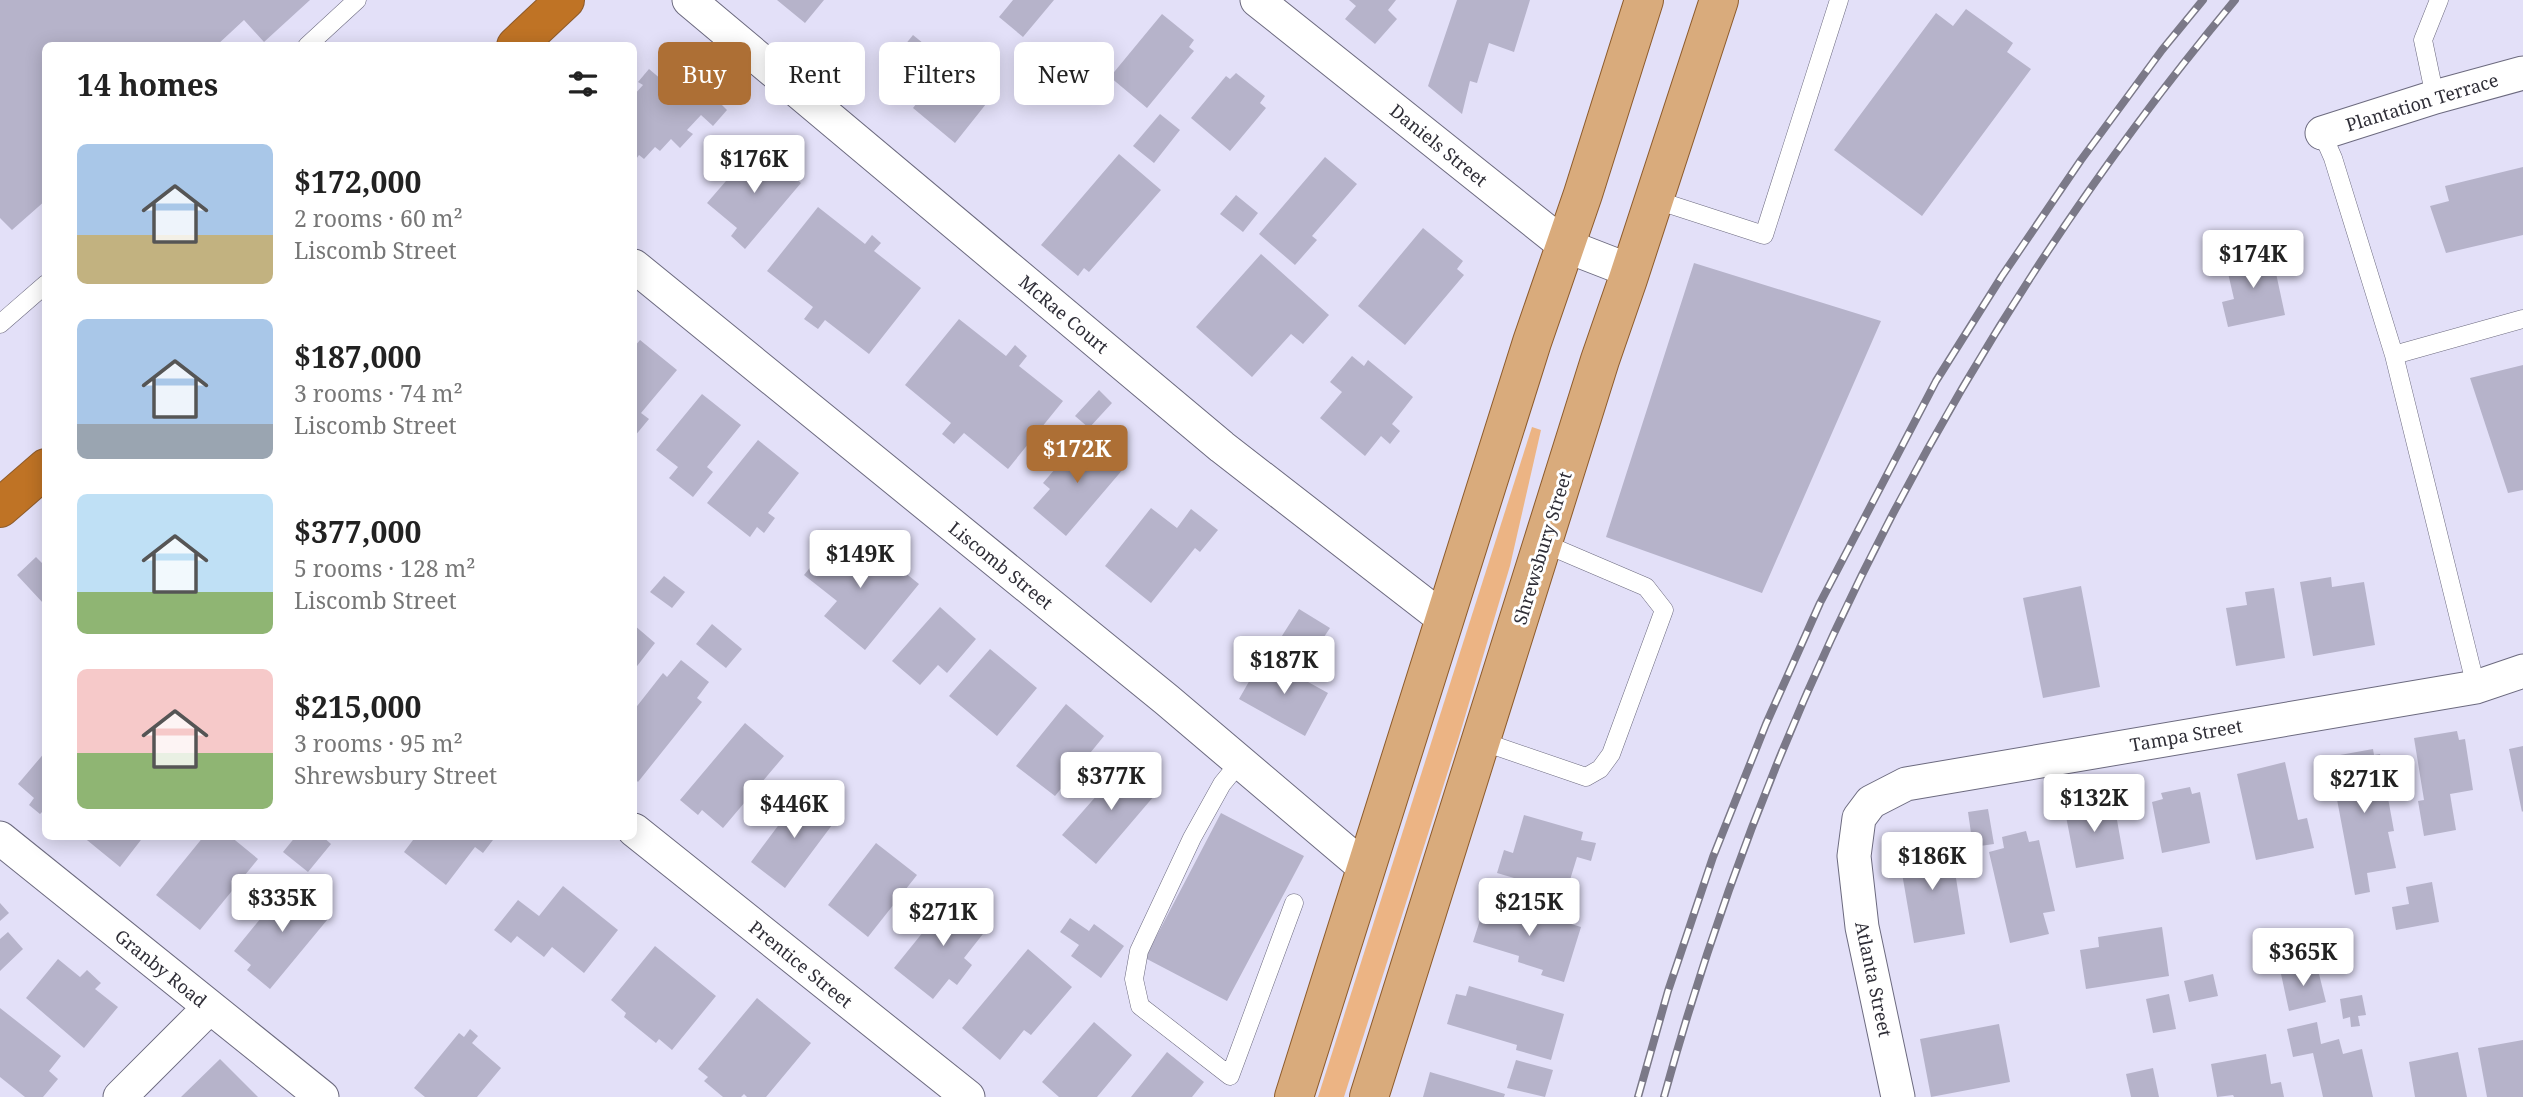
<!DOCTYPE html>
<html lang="en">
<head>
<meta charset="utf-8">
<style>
	body { margin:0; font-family:"Noto Serif",serif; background:#f6f6f6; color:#222; height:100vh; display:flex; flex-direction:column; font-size:26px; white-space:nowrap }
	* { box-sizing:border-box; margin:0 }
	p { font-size:23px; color:#767676 }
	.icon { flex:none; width:38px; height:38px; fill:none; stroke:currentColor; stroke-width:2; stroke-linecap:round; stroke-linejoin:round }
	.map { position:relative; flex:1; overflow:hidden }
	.sheet { position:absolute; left:42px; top:42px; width:595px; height:798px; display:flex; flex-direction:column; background:#fff; border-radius:10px; box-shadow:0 4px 18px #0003 }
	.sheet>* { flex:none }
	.top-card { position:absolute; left:658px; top:42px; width:665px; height:63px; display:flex; gap:14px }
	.price { position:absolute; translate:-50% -60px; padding:0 16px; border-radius:7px; background:#fff; color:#222; font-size:23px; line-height:46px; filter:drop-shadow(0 2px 4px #0008) }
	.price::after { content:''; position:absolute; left:50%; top:42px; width:21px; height:16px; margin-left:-10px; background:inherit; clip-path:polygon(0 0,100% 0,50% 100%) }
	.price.current { background:#ad6f35; color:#fff }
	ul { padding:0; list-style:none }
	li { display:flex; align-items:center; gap:21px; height:175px; padding:0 35px }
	li span { display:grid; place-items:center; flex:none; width:196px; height:140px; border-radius:10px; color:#555 }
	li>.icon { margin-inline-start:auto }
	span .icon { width:84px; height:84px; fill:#fffc; stroke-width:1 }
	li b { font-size:30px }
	h2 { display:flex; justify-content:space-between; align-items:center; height:84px; padding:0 35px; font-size:30px }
	.chip { padding:0 24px; border-radius:10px; background:#fff; box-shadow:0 4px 18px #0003; font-size:24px; line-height:63px }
	.chip.current { background:#ad6f35; color:#fff }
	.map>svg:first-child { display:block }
</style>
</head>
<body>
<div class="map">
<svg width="2523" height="1097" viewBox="0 0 2523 1097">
	<rect width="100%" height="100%" fill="#e3e0f8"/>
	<path fill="#ecb484" d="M1532,427L1541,430L1510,566L1458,740L1344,1097H1318Z"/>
	<path fill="#b6b3ca" d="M0,0H310L264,42L244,20L216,46H46V200L12,230L0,218Z
		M777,0H824L805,23Z
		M1013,0H1054L1023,37L999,17Z
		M1349,0H1396L1388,10L1397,19L1375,44L1345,19L1356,6Z
		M1457,0H1530L1514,52L1489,43L1477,83L1470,81L1462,114L1428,86Z
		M1966,9L2013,43L2007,52L2031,69L1922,216L1834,150L1936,13L1953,26Z
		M1162,14L1194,40L1189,47L1194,51L1147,108L1110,77Z
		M913,35L945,61L940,67L986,104L955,143L913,108L922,96L887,67Z
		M682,49L731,93L721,104L727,110L713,126L701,115L687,130L693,134L680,148L671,139L660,151L655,147L644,159L639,155L634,162V95L643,85L638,82L649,69L662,80L675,64L672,61Z
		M1236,73L1265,96L1260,103L1266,108L1230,151L1191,118L1226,76L1230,79Z
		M1160,114L1180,130L1154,163L1133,146Z
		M757,145L801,183L745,249L731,236L737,228L707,203Z
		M1119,154L1161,190L1089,272L1084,268L1078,276L1041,245Z
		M1325,157L1357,184L1312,236L1317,240L1295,265L1259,234Z
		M2523,167V235L2446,253L2430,206L2449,201L2445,186Z
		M1236,195L1258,213L1243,232L1220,214Z
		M818,207L865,244L872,235L881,243L874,251L921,288L869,354L825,320L818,329L804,319L813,307L767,271Z
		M1423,228L1463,261L1457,269L1464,275L1405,345L1358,306Z
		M2271,250L2285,315L2228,327L2222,302L2234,299L2225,260Z
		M1261,254L1329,315L1303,344L1291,334L1252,377L1196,327Z
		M1694,263L1881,321L1762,593L1606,537Z
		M959,319L1006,356L1015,345L1027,356L1019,366L1063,401L1008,469L964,433L954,444L942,434L951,423L905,385Z
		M640,340L677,370L641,413L649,419L634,437V347Z
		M1352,356L1364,366L1368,360L1413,397L1392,424L1400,431L1390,444L1381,436L1365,456L1320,418L1342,392L1330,382Z
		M2523,365V490L2508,493L2470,378Z
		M1099,390L1112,403L1089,428L1075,416Z
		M702,394L741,425L707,467L713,472L693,497L669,478L678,467L656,450Z
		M1085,434L1124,468L1066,536L1033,508L1050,489L1043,483Z
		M758,440L799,473L768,513L775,518L764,533L757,527L750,537L707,503Z
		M1151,508L1177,528L1191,509L1218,530L1200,552L1195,548L1151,603L1105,566Z
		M837,534L870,561L878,551L919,584L865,650L824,616L837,601L804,575Z
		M36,557L46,567V601L43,603L17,575Z
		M664,576L685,592L672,608L650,592Z
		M2331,577L2332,587L2364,582L2375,645L2313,656L2300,582Z
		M2081,586L2100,687L2043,698L2023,598Z
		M2274,588L2285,658L2236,666L2226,608L2247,605L2245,592Z
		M940,607L976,639L947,673L938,665L920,685L892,661Z
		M1299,609L1330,628L1314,652L1296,641L1292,647L1280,639Z
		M712,624L742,649L726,668L696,644Z
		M634,625L655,643L634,670Z
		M990,649L1037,688L997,736L949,696Z
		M1263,657L1328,693L1305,736L1239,699Z
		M681,660L709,682L697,698L702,702L638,782L634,778V710L663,673L667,677Z
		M1066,704L1104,736L1055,796L1016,766Z
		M745,723L784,756L723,828L702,810L698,815L680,800Z
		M2457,731L2459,740L2465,739L2473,790L2450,794L2456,830L2424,836L2418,801L2424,800L2414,738Z
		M2523,746V811L2522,812L2509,749Z
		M2373,749L2374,755L2380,754L2394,831L2388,832L2396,868L2367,873L2370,892L2355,895L2329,757Z
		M46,751V808L40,814L29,805L34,798L18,784Z
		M1127,761L1160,789L1096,864L1062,835Z
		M2285,762L2298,820L2307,818L2314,848L2256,860L2237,774Z
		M2190,787L2192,794L2200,792L2210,843L2162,853L2152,802L2163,799L2161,793Z
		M804,791L838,817L785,888L751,862Z
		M2102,800L2104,811L2115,809L2124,859L2076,868L2064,806Z
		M1988,809L1994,844L1973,847L1968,812Z
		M1221,813L1304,856L1227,1001L1145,958Z
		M1524,815L1583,832L1581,840L1596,843L1591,861L1577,857L1566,893L1497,873L1504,850L1513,853Z
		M2026,831L2029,842L2039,840L2055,911L2043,913L2049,934L2010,943L1989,852L2004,848L2002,837Z
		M82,836H144L120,867Z
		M204,836H230L258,859L200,930L156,895Z
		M296,836H322L331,844L308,872L283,852Z
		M416,836H496L483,853L475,847L446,885L404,852Z
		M1950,841L1965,934L1914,943L1898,850Z
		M876,843L917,875L868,937L828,905Z
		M291,881L332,914L270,989L247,970L251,965L234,951Z
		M2432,882L2439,922L2396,930L2392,907L2409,904L2406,887Z
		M563,886L618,930L584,973L552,947L544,957L517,936L511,943L494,930L518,900L539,916Z
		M953,895L990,925L964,958L972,965L957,985L949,979L933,999L894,968Z
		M1487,898L1581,927L1564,982L1541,975L1543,970L1518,962L1519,956L1473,942Z
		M0,903L9,913L0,921Z
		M1070,918L1089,931L1094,924L1124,946L1101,978L1071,956L1079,945L1060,932Z
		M2162,927L2169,976L2086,989L2080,950L2099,947L2098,937Z
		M8,932L23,949L0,971V939Z
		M655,946L716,996L672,1050L659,1039L656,1043L624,1017L626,1013L611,1000Z
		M1028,949L1072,987L1031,1035L1024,1030L1000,1060L962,1028Z
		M58,959L80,977L87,970L101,983L95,989L118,1007L84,1048L26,998Z
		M2317,966L2326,1002L2289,1011L2281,974Z
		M2213,974L2218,996L2189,1002L2184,981Z
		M1469,986L1564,1014L1551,1060L1516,1050L1517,1045L1447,1024L1456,994L1466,996Z
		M2169,994L2176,1029L2153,1033L2146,999Z
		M2362,995L2366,1015L2358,1016L2360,1026L2351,1027L2350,1017L2343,1019L2340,999Z
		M757,998L811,1043L766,1097H747L744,1094L741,1097H723L704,1081L708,1077L698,1069Z
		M0,1008L61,1056L49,1071L58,1079L43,1097H25L0,1077Z
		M1094,1022L1132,1055L1097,1097H1059L1042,1082Z
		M2317,1022L2321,1044L2339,1039L2343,1054L2362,1049L2373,1097H2323L2313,1053L2293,1057L2287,1029Z
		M1999,1024L2010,1082L1931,1097L1920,1039Z
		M470,1029L478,1036L472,1043L501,1068L477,1097H425L414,1088L459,1033L464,1037Z
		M2523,1040V1097H2487L2478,1048Z
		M1167,1052L1204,1082L1192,1097H1131Z
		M2458,1052L2467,1097H2415L2409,1062Z
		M2266,1054L2271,1084L2281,1082L2284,1097H2234L2233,1095L2217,1097L2211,1064Z
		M220,1059L258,1097H181Z
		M1516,1060L1553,1070L1545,1097L1507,1088Z
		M2153,1068L2159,1097H2131L2126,1074Z
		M1430,1072L1505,1094L1504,1097H1423Z"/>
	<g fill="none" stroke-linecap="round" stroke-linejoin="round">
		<g stroke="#6c6a7f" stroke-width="19">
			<path id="lane" d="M307,46L357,0
				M2435,97L2423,40L2439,0
				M2322,133L2333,158L2394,355L2523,319
				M1653,199L1764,235L1839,0
				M0,324L46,284
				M2394,355L2476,687
				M1481,741L1586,777L1600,769L1611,754L1664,610L1646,587L1543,543
				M1240,762L1222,784L1192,838L1139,951L1134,979L1140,1006L1230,1076L1294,903"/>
		</g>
		<g stroke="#6c6a7f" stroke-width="35">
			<path id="street" d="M689,0L1222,447L1445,620
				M1257,0L1564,245L1631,271
				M2322,133L2435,97L2523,73
				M634,266L1167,700L1365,868
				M634,830L968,1097
				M0,838L322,1097
				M120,1097L210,1007
				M1898,1097L1862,927L1854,856L1859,818L1871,802L1906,784L2476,687L2523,671"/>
		</g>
		<g stroke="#8d5b2b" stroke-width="40">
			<path id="primary" d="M1294,1097L1532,342L1583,194L1644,0
				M1369,1097L1600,360L1628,279L1719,0"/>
		</g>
		<g stroke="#8d5b2b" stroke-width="40">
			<path id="highway" d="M516,46L565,0
				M0,508L46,468"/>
		</g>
		<use href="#lane" stroke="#fff" stroke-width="18"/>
		<use href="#street" stroke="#fff" stroke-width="33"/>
		<use href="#primary" stroke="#d9ab7c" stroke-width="38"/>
		<use href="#highway" stroke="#bf7325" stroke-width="38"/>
		<g stroke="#7b7988" stroke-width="8">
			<path id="rail" d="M1638,1097L1668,991L1713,857L1766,724L1820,603L1936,381L2002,276L2081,160L2162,50L2203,0
				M1664,1097C1774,696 1968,320 2235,0"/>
		</g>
		<use href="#rail" stroke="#fff" stroke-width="5" stroke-dasharray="16" stroke-linecap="butt"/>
	</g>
	<g text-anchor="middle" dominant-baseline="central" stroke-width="6" stroke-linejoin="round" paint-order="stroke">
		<g font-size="18" fill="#2f2e37" stroke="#fff">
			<text transform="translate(2422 102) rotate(-17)">Plantation Terrace</text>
			<text transform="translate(1439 145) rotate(39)">Daniels Street</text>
			<text transform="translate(1064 314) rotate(40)">McRae Court</text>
			<text transform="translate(1542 548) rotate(-73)">Shrewsbury Street</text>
			<text transform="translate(1001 565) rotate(39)">Liscomb Street</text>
			<text transform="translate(2186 735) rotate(-10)">Tampa Street</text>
			<text transform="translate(801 964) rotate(39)">Prentice Street</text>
			<text transform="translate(161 968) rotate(39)">Granby Road</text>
			<text transform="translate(1874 979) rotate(78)">Atlanta Street</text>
		</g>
	</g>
</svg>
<b class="price" style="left:754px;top:195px">$176K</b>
<b class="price" style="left:2253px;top:290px">$174K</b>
<b class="price current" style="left:1077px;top:485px">$172K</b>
<b class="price" style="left:860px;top:590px">$149K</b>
<b class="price" style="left:1284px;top:696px">$187K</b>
<b class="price" style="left:1111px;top:812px">$377K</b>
<b class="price" style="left:2364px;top:815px">$271K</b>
<b class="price" style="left:2094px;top:834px">$132K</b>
<b class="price" style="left:794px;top:840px">$446K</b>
<b class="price" style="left:1932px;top:892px">$186K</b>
<b class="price" style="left:282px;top:934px">$335K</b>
<b class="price" style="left:1529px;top:938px">$215K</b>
<b class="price" style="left:943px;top:948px">$271K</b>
<b class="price" style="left:2303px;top:988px">$365K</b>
<div class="top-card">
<a class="chip current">Buy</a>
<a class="chip">Rent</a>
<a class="chip">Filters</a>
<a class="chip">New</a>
</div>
<section class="sheet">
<h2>14 homes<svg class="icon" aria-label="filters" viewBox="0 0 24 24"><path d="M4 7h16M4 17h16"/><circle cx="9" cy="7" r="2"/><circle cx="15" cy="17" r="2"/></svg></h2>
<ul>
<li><span style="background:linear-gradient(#a9c7e8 65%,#c2b280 0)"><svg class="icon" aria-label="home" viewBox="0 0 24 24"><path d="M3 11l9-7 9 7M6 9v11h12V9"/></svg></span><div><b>$172,000</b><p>2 rooms · 60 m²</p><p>Liscomb Street</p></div></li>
<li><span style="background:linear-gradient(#a9c7e8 75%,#9aa5b1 0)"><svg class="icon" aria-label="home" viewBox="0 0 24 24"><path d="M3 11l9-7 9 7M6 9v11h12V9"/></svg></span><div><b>$187,000</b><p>3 rooms · 74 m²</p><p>Liscomb Street</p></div></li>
<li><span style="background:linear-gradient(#bfe0f5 70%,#8fb573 0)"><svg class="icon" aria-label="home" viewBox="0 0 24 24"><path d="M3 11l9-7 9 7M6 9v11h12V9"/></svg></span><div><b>$377,000</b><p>5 rooms · 128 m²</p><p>Liscomb Street</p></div></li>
<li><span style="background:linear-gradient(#f6c9c9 60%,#8fb573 0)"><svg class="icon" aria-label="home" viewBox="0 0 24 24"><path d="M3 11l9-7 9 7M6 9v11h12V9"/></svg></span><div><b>$215,000</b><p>3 rooms · 95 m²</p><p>Shrewsbury Street</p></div></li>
</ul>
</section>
</div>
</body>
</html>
